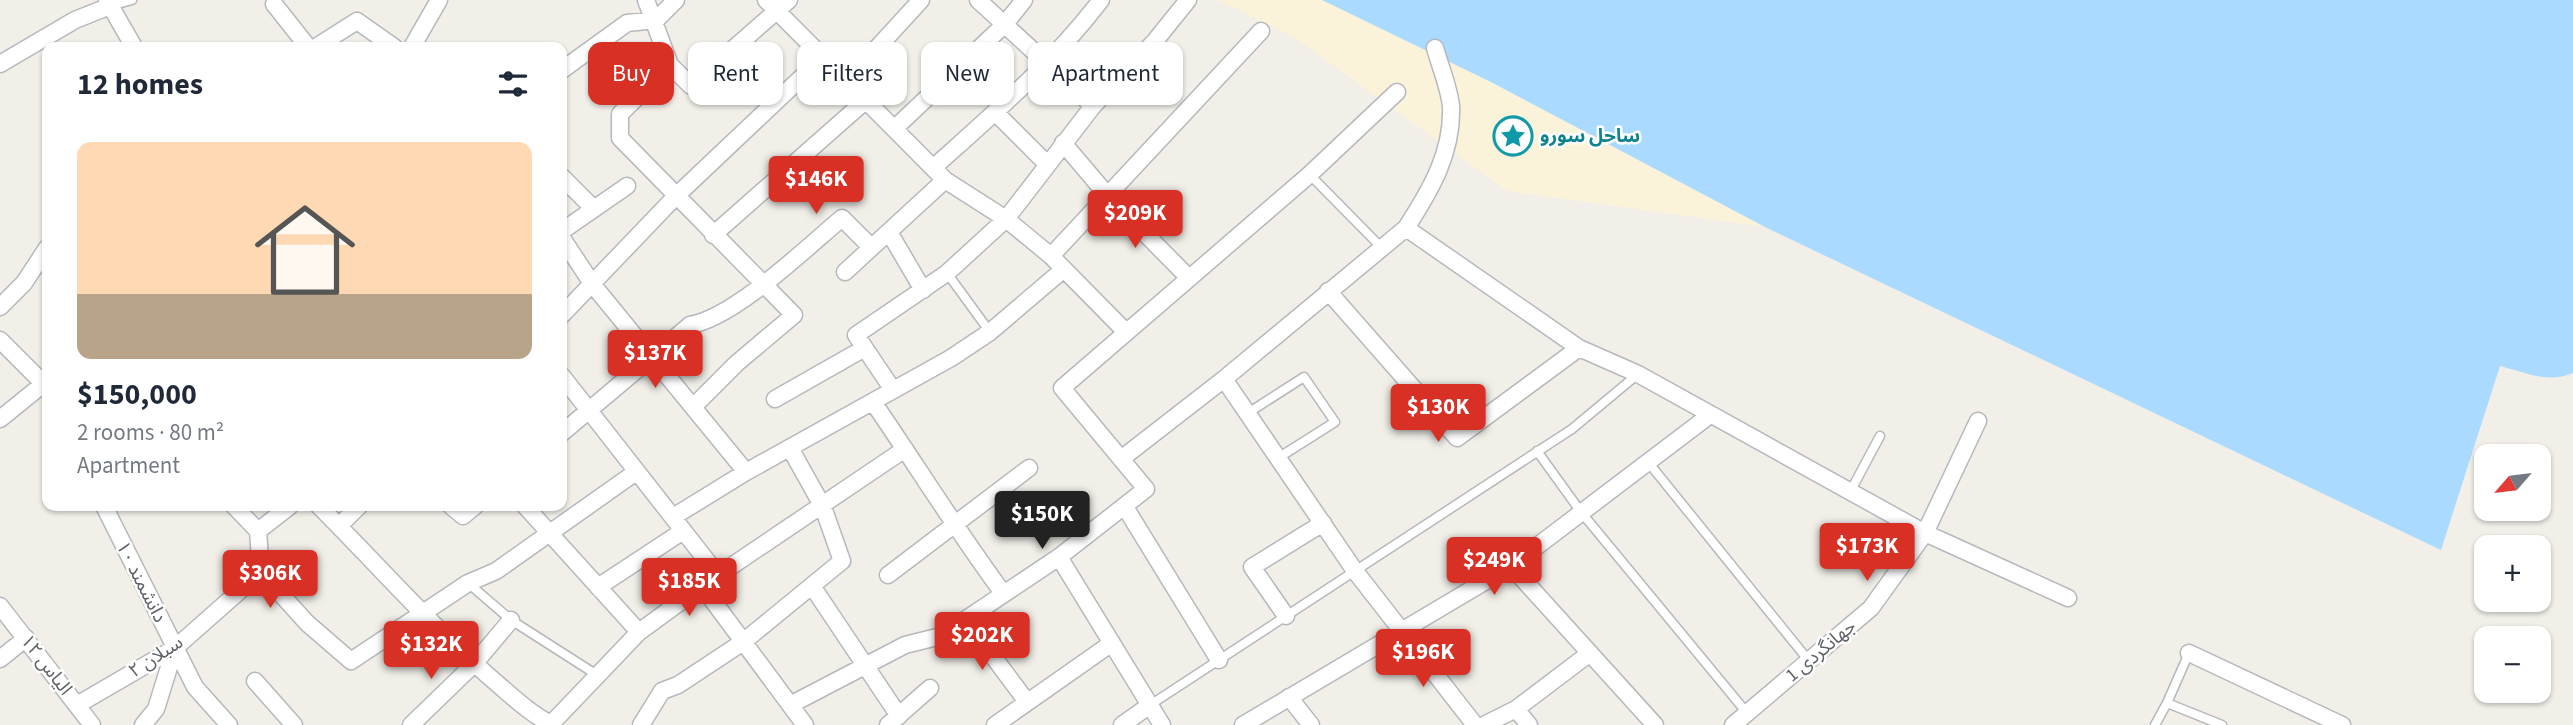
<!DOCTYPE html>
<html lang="en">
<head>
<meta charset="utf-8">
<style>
	body { margin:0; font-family:"Source Sans 3","Noto Sans Arabic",sans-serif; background:#f6f6f7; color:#1f2937; height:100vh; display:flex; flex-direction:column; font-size:26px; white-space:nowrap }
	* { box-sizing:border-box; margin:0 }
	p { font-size:23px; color:#747a83 }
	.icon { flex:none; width:38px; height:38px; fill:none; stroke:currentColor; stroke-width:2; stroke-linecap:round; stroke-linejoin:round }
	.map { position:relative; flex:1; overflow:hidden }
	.panel { position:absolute; left:42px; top:42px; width:525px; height:469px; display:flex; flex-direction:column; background:#fff; border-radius:14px; box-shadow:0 2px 5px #0004 }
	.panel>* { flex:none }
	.top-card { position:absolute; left:588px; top:42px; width:665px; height:63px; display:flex; gap:14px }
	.needle { width:46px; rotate:242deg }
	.buttons { position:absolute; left:2474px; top:444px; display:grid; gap:14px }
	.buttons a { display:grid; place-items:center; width:77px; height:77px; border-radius:14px; background:#fff; box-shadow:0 2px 5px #0004; font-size:35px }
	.price { position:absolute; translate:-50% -60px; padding:0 16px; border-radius:7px; background:#d93025; color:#fff; font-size:23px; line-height:46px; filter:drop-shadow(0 2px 4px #0008) }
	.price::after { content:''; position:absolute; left:50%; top:42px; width:21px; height:16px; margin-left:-10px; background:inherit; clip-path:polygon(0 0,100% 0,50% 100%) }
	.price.active { background:#222; color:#fff }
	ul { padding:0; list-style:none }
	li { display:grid; align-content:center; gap:14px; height:371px; padding:0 35px }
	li+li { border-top:2px solid #e0e1e3 }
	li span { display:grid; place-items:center; height:217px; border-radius:14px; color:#555 }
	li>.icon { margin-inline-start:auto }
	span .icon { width:126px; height:126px; fill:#fffc; stroke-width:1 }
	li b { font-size:30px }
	h2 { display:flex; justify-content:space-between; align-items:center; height:84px; padding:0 35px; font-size:30px }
	.pill { padding:0 24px; border-radius:14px; background:#fff; box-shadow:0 2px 5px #0004; font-size:24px; line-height:63px }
	.pill.active { background:#d93025; color:#fff }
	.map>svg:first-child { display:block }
</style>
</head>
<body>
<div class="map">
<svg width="2573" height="725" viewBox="0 0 2573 725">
	<rect width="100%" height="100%" fill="#f1efe8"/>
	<path fill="#fbf3d9" d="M1218,0H1322L1491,82L1765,227L1507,191L1294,37Z"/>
	<path fill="#aadaff" d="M1322,0H2573V373C2547,384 2525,372 2500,366L2441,550L1765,227L1491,82Z"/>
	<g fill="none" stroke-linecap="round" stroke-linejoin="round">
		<g stroke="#b5b8bc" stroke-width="11">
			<path id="service" d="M110,6L132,0
				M1310,175L1381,247
				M947,273L990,332
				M1248,413L1304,377L1335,422L1278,458
				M1537,451L1581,512L1747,713
				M1648,462L1809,661
				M1850,492L1880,436
				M468,583L511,620L597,675
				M2167,703L2189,653
				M1150,705L1572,429L1638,374
				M2155,725L2167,703L2222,725"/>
		</g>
		<g stroke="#b5b8bc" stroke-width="19">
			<path id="minor" d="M107,0L134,47
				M646,0L670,65L691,86L789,0
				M766,0L945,180L1006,219L1051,256L1126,332
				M978,0L1093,106
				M274,4L308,47
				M316,47L357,21L394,47
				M412,47L439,0
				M0,64L75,20L110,6
				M670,65L620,114V138L794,315L737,363L693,407
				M562,70L627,23L656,20L676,0
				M846,82L921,0
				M995,112L1046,163
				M895,128L1005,24L1024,0
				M1063,143L1108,196L1188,277
				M934,167C993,114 1053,63 1101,0
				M562,177L593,208
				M1406,228C1430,191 1453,153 1451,106C1449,87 1440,66 1435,48
				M562,231L627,186
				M889,232L923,290
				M713,235L865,101
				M562,238L593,285L746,472
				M1051,256L1261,31
				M845,272L945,180
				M1328,291L1457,438L1579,348
				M0,307L24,283L47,248
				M562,315L676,196L821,59
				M0,340L44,384
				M562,376L718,575
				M1224,379L1355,571L1475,725
				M893,390L856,335L947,273L1006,219L1093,106L1155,41L1188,0
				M775,399L863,349
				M873,402C917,466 957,531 1003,593
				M0,419L47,381
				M562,433L690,325C734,318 805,249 842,218L871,247
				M1121,459L1224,379L1406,228L1579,348L1638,374L1925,533L2068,598
				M104,506L195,687L229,725
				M234,506L258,531
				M319,506C377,564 431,626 493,680C512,696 530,714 553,725
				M451,506L463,516L475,506
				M525,506L639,632
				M1125,507L1219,660
				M673,517L746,472L951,358L990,332L1064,269
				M339,526L359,506
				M1511,566L1655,725
				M261,572L307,623L351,661L468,583L496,571L636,472
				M888,575L1029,468
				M702,586L805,725
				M812,586L899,716
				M598,587L683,531
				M0,606L92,725
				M1286,616L1252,567L1323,523
				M966,620L1027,702
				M2189,653L2342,725
				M0,659L26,638
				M255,681L294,725
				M1289,697L1311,725
				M77,705L175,648L261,572L258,531L290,506
				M790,705L905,645L941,636L1059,557
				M1516,709L1529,725
				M551,724L639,632L702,586L905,449
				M143,725L156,709L175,648
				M411,725L474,664L511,620
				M641,725L662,691L678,685L743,642L842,561L823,507L790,448
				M888,725L930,688
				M995,725L1112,643
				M1122,725L1150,705
				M1162,725L1059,557L1146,489L1062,388L1309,175L1397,92
				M1243,725L1511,566L1710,415
				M1484,725L1516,709L1590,653
				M1733,725L1871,608L1925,533L1978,421"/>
		</g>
		<use href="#service" stroke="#fff" stroke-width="8"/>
		<use href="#minor" stroke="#fff" stroke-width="16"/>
	</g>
	<defs>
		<g id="sight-ring" transform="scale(2.0125)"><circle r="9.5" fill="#fff" stroke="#0f9aa8" stroke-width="1.5"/><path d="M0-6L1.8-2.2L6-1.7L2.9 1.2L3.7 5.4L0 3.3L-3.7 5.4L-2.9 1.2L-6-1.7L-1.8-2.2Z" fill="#0f9aa8"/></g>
	</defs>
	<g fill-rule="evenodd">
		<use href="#sight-ring" x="1513" y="136"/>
	</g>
	<g text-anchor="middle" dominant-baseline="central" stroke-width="5" stroke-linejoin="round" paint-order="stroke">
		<g font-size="19" font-weight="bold" fill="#0d838f" stroke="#fff" text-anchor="start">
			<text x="1540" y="136">ساحل سورو</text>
		</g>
		<g font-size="19" fill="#5f6368" stroke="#fff">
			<text transform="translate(141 582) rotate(63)">دانشمند ۱۰</text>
			<text transform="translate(1821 651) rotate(-40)">جهانگردی 1</text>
			<text transform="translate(156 657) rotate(-33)">سبلان ۲</text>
			<text transform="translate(46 665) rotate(52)">الیاس ۱۲</text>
		</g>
	</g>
</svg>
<div class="buttons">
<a><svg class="needle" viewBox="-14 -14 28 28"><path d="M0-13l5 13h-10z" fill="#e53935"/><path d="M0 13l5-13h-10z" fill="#747a83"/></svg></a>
<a>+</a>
<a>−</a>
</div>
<b class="price" style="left:816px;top:216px">$146K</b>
<b class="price" style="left:1135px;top:250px">$209K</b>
<b class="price" style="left:655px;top:390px">$137K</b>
<b class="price" style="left:1438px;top:444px">$130K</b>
<b class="price active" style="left:1042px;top:551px">$150K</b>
<b class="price" style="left:1867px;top:583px">$173K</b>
<b class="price" style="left:1494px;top:597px">$249K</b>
<b class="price" style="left:270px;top:610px">$306K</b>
<b class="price" style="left:689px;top:618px">$185K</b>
<b class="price" style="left:982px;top:672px">$202K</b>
<b class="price" style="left:431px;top:681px">$132K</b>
<b class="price" style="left:1423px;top:689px">$196K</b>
<div class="top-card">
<a class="pill active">Buy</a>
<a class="pill">Rent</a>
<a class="pill">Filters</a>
<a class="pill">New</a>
<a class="pill">Apartment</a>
</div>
<section class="panel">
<h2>12 homes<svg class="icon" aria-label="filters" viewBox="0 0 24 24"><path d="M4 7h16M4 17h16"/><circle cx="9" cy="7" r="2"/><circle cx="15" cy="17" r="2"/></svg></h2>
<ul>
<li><span style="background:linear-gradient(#ffd9b3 70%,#b9a48a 0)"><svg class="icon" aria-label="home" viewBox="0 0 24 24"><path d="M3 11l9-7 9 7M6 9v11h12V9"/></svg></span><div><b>$150,000</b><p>2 rooms · 80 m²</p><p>Apartment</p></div></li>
</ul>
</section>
</div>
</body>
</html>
